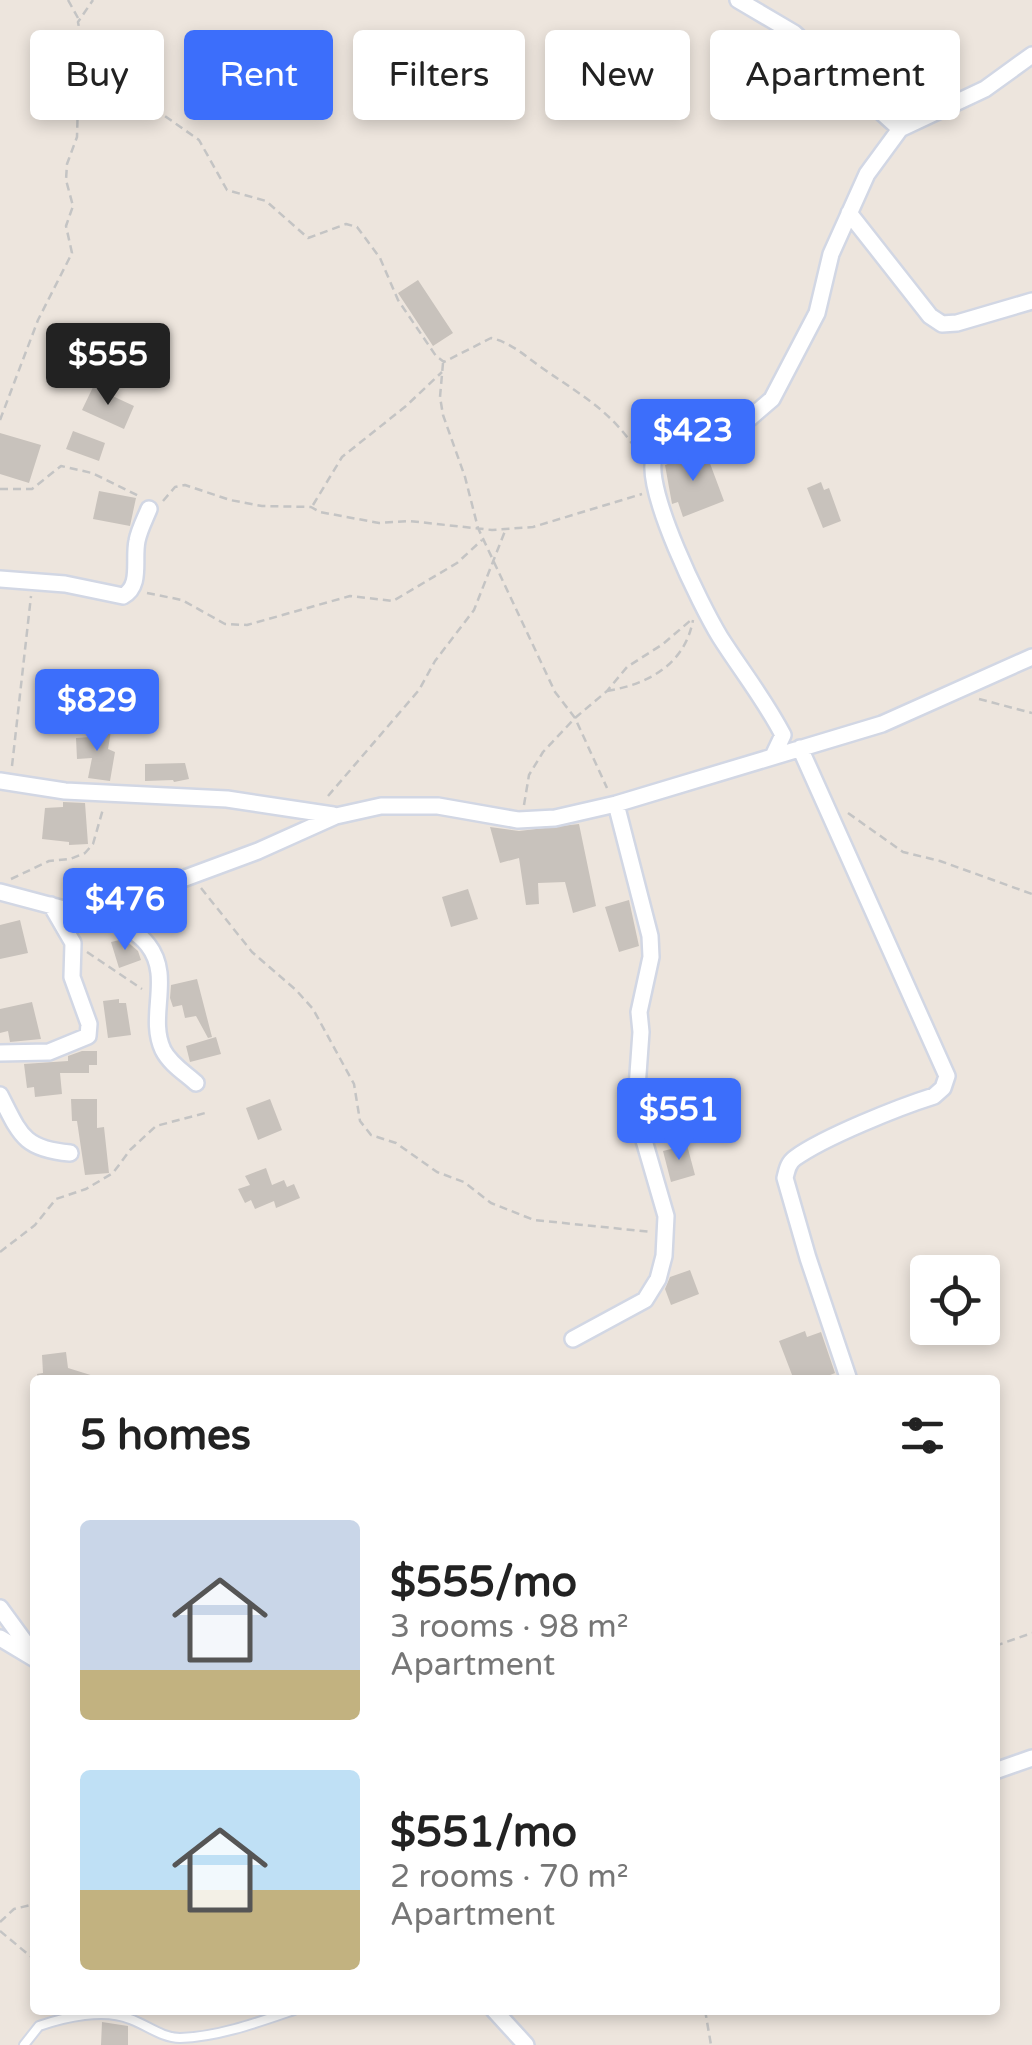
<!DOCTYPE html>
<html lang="en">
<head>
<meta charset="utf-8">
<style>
	body { margin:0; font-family:"Varela Round",sans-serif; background:#f6f6f6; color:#222; height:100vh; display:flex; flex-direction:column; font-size:38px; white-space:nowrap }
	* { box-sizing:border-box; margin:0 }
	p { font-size:32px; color:#767676 }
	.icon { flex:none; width:55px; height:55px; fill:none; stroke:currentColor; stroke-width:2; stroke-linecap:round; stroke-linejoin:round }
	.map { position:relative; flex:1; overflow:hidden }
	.drawer { position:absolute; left:30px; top:1375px; width:970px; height:640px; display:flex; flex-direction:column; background:#fff; border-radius:10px; box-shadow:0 5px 15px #0003 }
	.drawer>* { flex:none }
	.guide { position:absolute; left:30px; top:30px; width:972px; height:90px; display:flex; gap:20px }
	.fabs { position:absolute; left:910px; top:1255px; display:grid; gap:20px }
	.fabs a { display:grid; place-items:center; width:90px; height:90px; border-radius:10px; background:#fff; box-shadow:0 5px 15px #0003; font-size:50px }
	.price { position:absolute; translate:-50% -85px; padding:0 22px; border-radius:10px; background:#3c6efb; color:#fff; font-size:32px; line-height:65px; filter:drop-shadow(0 2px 5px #0008) }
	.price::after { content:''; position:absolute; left:50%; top:60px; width:30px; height:22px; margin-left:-15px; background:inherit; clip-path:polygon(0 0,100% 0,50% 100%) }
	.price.on { background:#222; color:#fff }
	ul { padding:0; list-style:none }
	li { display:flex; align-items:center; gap:30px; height:250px; padding:0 50px }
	li span { display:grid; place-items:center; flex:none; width:280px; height:200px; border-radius:10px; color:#555 }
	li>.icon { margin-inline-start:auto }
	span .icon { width:120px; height:120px; fill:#fffc; stroke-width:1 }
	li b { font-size:42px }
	h2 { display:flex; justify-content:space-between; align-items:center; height:120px; padding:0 50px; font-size:42px }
	.tag { padding:0 35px; border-radius:10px; background:#fff; box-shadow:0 5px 15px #0003; font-size:35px; line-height:90px }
	.tag.on { background:#3c6efb; color:#fff }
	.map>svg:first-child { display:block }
</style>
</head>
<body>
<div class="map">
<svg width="1032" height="2045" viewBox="0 0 1032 2045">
	<rect width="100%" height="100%" fill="#ede5dd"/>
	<path fill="#c8c2bc" d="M418,280L453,333L433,346L398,293Z
		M93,387L134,406L124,429L82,410Z
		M73,431L105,443L99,461L66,449Z
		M0,433L41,445L29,483L0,474Z
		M705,450L724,501L683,517L678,502L672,504L665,465Z
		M821,482L824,490L829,488L841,521L823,528L807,488Z
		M99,491L136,498L130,526L93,519Z
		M92,728L111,731L108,749L115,752L110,781L88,778L92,758L77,759L76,738L91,737Z
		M185,763L189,779L174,782L173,780L145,781V764Z
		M63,802L85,803L88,844L69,845V842L42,839L45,808L63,807Z
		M579,824L596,906L573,913L565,882L538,883L539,904L526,905L519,858L500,863L490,827L519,831Z
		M468,889L478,919L451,927L442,897Z
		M629,900L639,946L619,952L605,907Z
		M20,920L28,953L0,959V925Z
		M124,939L138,951L141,960L119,968L111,942Z
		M197,979L212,1037L208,1038L196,1016L185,1018L182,1005L173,1007L170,998L171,985Z
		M119,999V1003H126L131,1035L108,1038L103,1001Z
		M32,1002L41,1039L10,1042L8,1031L0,1033V1009Z
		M216,1037L221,1054L190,1062L186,1046Z
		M82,1051H97V1065H89V1073H60L62,1094L35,1097L34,1087L27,1088L24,1064L68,1061V1056Z
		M680,1092L687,1120L660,1127L652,1099Z
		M71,1099H97V1128L104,1127L109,1173L85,1175L77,1121H72Z
		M270,1099L282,1130L258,1140L246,1108Z
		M687,1145L695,1175L671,1182L663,1151Z
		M266,1168L272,1185L284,1180L287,1187L294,1184L300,1198L276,1208L274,1201L255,1209L251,1200L245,1203L238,1189L250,1185L245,1176Z
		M690,1270L699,1294L671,1305L665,1289L670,1277Z
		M805,1331L807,1337L821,1332L835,1373L818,1380H794L779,1341Z
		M66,1352L68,1368L97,1377V1380H38L37,1374L43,1373L42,1355Z
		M102,2022L128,2026V2045H101Z"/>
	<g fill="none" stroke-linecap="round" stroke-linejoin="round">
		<g stroke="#d2d7e4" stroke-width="12">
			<path id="lane" d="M24,2045L39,2026C65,2017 104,2008 130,2019C147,2025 162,2038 180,2038C218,2037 259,2022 294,2010"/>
		</g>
		<g stroke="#d2d7e4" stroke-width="20">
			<path id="street" d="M738,0L794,33L900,129
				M849,213L930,316L942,324L957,323L1032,301
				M0,579L65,584L123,596C142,586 133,560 137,541C139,530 145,519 149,509
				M800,748L947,1076L943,1088L934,1096C899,1107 824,1137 795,1158C788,1163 787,1170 785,1178L808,1258L849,1380
				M774,754L783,735C765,700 741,670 720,637C701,606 644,490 654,458L677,444L750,418L772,399L817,313L831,254L867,174L900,129L985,89L1032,55
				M0,781L65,791L227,799L333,815
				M0,892L64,909L96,911L258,851L336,816L381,806H438L518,820L555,818L616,804L882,724L1032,657
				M96,911C114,921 136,929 148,945C173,977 147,1016 163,1050C170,1064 185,1073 196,1083
				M0,1053L49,1052L88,1036L89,1024L72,977L73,943L51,905
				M0,1095C20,1134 23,1149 70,1153
				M573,1339L645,1300L658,1279L664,1256L666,1216L641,1130L637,1088L641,1032L639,1012L651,957L650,936L616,804
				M0,1608L35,1656
				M0,1638L35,1659
				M995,1771L1032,1758
				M494,2010L526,2045"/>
		</g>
		<path stroke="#c4c4c4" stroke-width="2.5" stroke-dasharray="8 5" stroke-linecap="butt" d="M68,0L78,18
			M81,41L100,52L120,89L135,95L199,140L227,190L266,201L308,238L346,224L357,227L380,258L398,300L436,356L444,362L491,338C513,343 527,358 545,370C587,399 611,411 640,455
			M443,363L440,397L443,415L465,477L478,528L555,692L575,718L607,788
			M0,420L38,320L72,253L66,226L73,206L66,180L67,164L77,137L78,101L87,73L78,22L93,0
			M0,489H32L61,466L92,473L139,496
			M163,501L175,487L185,485L230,500L262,506L311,507L320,512L379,523L409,521L492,530L533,527L642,494
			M313,505L342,457L406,406L442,372
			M147,593L182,600L225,624L247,625L350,596L393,601L457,563L482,540
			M607,691C649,684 685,664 693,620
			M979,699L1032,713
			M12,766L31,596
			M328,796L419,690L435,661L474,610L505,531
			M524,805L529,775L543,752L575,718L607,691L627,667L663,644L691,620
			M848,813L903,852L940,861L1032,894
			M11,879L49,861L70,859L85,853L93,844L103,809
			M201,888L252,952L296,990L313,1009L354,1084L360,1121L371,1135L396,1143L437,1172L464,1182L491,1203L534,1220L652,1232
			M87,952L142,989
			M0,1252L35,1225L56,1199L86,1189L113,1173L130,1150L156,1126L209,1112
			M995,1646L1032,1633
			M0,1922L14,1909L35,1904
			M0,1931L35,1960
			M705,2010L711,2045"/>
		<use href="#lane" stroke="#fff" stroke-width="8"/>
		<use href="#street" stroke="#fff" stroke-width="15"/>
	</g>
</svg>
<div class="fabs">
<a><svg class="icon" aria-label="locate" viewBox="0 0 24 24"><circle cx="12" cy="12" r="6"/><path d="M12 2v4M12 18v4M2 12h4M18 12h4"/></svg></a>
</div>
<b class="price on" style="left:108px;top:408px">$555</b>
<b class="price" style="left:693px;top:484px">$423</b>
<b class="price" style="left:97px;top:754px">$829</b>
<b class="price" style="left:125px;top:953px">$476</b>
<b class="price" style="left:679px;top:1163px">$551</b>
<div class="guide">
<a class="tag">Buy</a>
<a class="tag on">Rent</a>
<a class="tag">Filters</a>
<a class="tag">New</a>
<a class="tag">Apartment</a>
</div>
<section class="drawer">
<h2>5 homes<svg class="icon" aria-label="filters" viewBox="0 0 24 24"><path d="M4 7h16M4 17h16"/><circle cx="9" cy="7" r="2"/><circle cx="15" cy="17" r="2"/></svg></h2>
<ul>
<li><span style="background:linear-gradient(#c9d6e8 75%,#c2b280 0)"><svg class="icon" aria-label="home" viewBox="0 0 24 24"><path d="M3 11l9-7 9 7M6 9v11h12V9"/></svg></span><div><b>$555/mo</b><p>3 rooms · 98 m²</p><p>Apartment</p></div></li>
<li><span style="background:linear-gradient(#bfe0f5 60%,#c2b280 0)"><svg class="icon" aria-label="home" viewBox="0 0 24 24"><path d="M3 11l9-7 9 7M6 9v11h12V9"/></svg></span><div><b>$551/mo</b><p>2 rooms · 70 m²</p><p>Apartment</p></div></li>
</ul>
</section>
</div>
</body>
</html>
